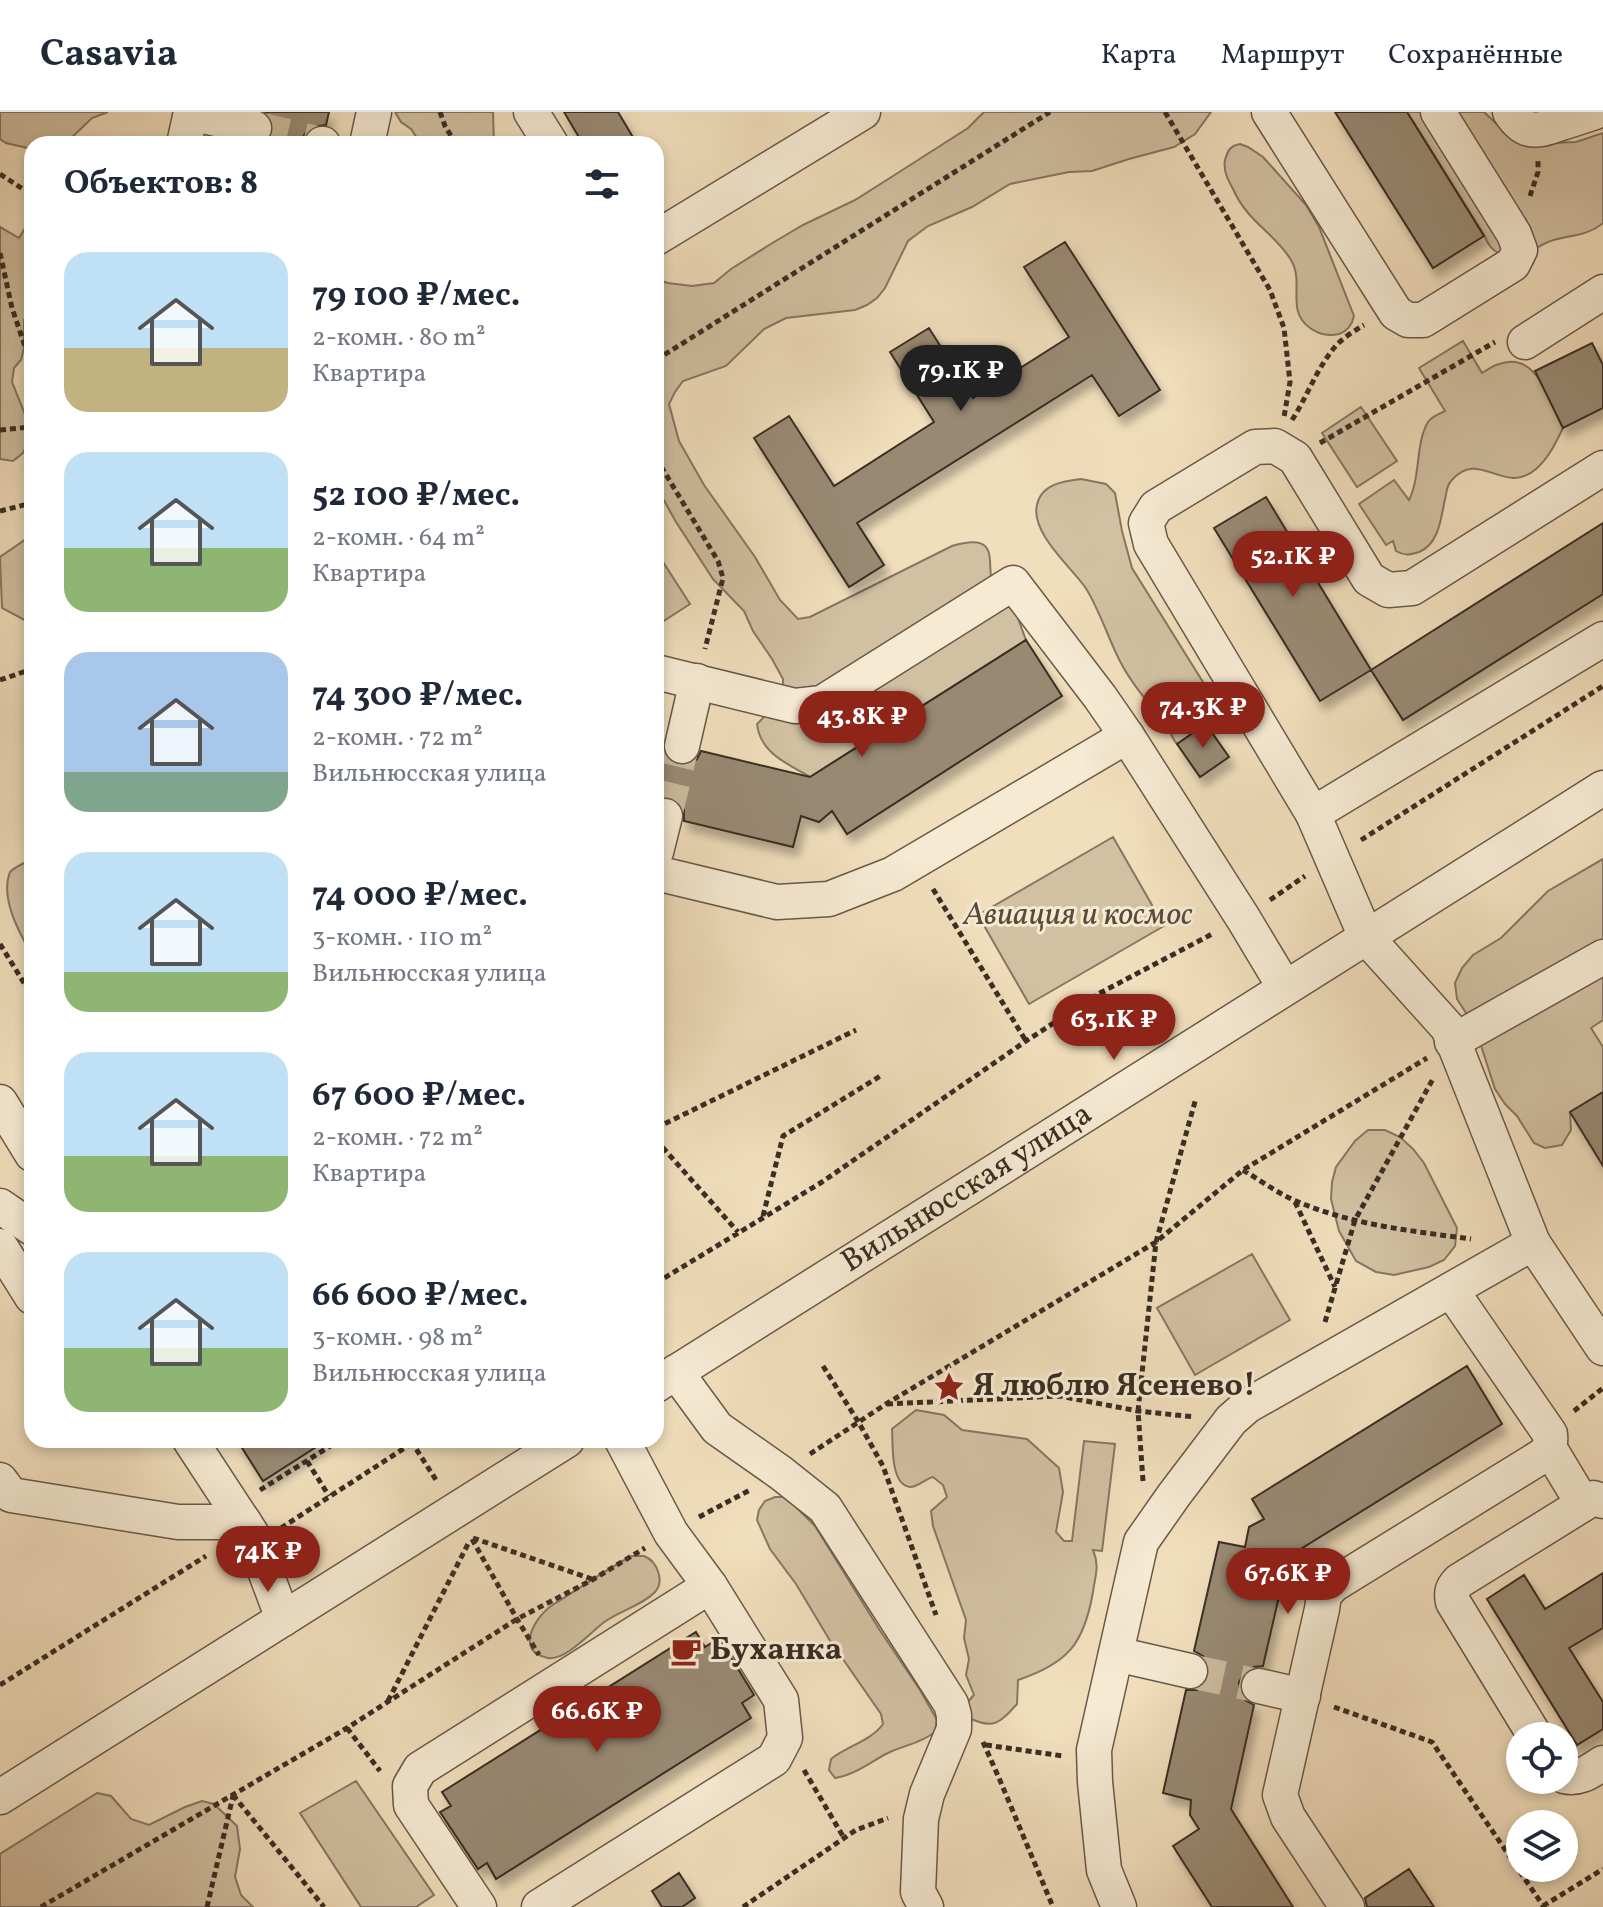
<!DOCTYPE html>
<html lang="ru">
<head>
<meta charset="utf-8">
<style>
	body { margin:0; font-family:Vollkorn,serif; background:#f2f2f3; color:#1f2937; height:100vh; display:flex; flex-direction:column; font-size:30px; white-space:nowrap }
	* { box-sizing:border-box; margin:0 }
	p { font-size:26px; color:#747a83 }
	.icon { flex:none; width:44px; height:44px; fill:none; stroke:currentColor; stroke-width:2; stroke-linecap:round; stroke-linejoin:round }
	.map { position:relative; flex:1; overflow:hidden }
	.sheet { position:absolute; left:24px; top:24px; width:640px; height:1312px; display:flex; flex-direction:column; background:#fff; border-radius:24px; box-shadow:0 4px 12px #0003 }
	.sheet>* { flex:none }
	.buttons { position:absolute; left:1506px; top:1610px; display:grid; gap:16px }
	.buttons a { display:grid; place-items:center; width:72px; height:72px; border-radius:50%; background:#fff; box-shadow:0 4px 12px #0003; font-size:40px }
	.price { position:absolute; translate:-50% -68px; padding:0 18px; border-radius:28px; background:#8f2418; color:#fff; font-size:26px; line-height:52px; filter:drop-shadow(0 2px 4px #0008) }
	.price::after { content:''; position:absolute; left:50%; top:48px; width:24px; height:18px; margin-left:-12px; background:inherit; clip-path:polygon(0 0,100% 0,50% 100%) }
	.price.selected { background:#222; color:#fff }
	ul { padding:0; list-style:none }
	li { display:flex; align-items:center; gap:24px; height:200px; padding:0 40px }
	li span { display:grid; place-items:center; flex:none; width:224px; height:160px; border-radius:24px; color:#555 }
	li>.icon { margin-inline-start:auto }
	span .icon { width:96px; height:96px; fill:#fffc; stroke-width:1 }
	li b { font-size:34px }
	h2 { display:flex; justify-content:space-between; align-items:center; height:96px; padding:0 40px; font-size:34px }
	header { display:flex; align-items:center; gap:48px; box-sizing:border-box; height:112px; padding:0 40px; background:#fff; border-bottom:2px solid #e0e1e3 }
	header strong { font-size:38px }
	nav { display:flex; gap:44px; margin-inline-start:auto; font-size:28px }
	.map>svg:first-child { display:block }
</style>
</head>
<body>
<header>
<strong>Casavia</strong>
<nav><a>Карта</a><a>Маршрут</a><a>Сохранённые</a></nav>
</header>
<div class="map">
<svg width="1603" height="1795" viewBox="0 0 1603 1795">
	<defs>
		<filter id="shadow"><feDropShadow dx="5" dy="9" stdDeviation="4" flood-color="#0004"/></filter>
	</defs>
	<rect width="100%" height="100%" fill="#f1debc"/>
	<filter id="stains"><feTurbulence type="fractalNoise" baseFrequency=".0025" numOctaves="4"/><feColorMatrix values="0 0 0 0 .2 0 0 0 0 .09 0 0 0 0 .02 0 0 0 .5 -.17"/></filter>
	<radialGradient id="worn" r=".72"><stop offset=".6" stop-color="#630" stop-opacity="0"/><stop offset="1" stop-color="#630" stop-opacity=".3"/></radialGradient>
	<path fill="#d2c0a2" stroke="#867663" stroke-width="2" d="M0,0H108L92,6L65,32H32V37L6,31L0,27Z
		M395,0H493L494,32H421L411,17L401,10Z
		M984,0H1211L1195,22L1174,35L1129,47L1092,59L1069,60L1010,72L972,95L928,114L908,129L885,176L877,186L867,193L855,198L786,206L764,217L726,254L683,269L675,280L669,292L679,329L704,373L755,445L780,488L798,507L810,505L952,434C1007,418 982,457 995,481C1000,488 1009,492 1014,498C1019,506 1022,519 1026,528L810,665C788,652 760,641 757,612L772,597L783,579V567L772,547L753,519L744,499L713,467L676,410L656,374V167L668,171L692,174L714,171L731,157L774,130L803,113L855,88L893,64L968,16Z
		M1407,0H1484L1505,20L1526,32L1576,30L1603,21V111C1581,130 1554,119 1531,141C1508,142 1494,149 1484,123Z
		M1240,32L1248,35L1263,45L1306,93L1319,115L1354,204C1352,213 1348,219 1339,222C1328,224 1320,223 1310,216C1285,198 1305,171 1291,148C1274,120 1248,111 1233,77C1228,68 1223,59 1225,48C1228,38 1230,34 1240,32Z
		M32,105V194L24,208V236L21,248L14,256L12,270L30,315L29,328L23,341L13,349L0,347V115L19,126Z
		M1463,229L1482,261C1532,226 1545,279 1563,316C1556,330 1549,346 1536,357C1504,385 1479,335 1451,369C1446,375 1447,380 1445,387C1441,406 1439,432 1419,440C1410,443 1404,444 1396,439L1393,429L1386,433L1359,392L1394,368L1409,388C1421,364 1415,332 1428,310C1432,304 1439,302 1445,299L1419,256Z
		M1361,295L1397,349L1357,375L1322,321Z
		M1081,367L1106,372L1115,381L1122,419L1132,456L1211,583L1214,595L1206,612L1177,632C1171,625 1170,618 1165,611C1147,589 1128,568 1116,541C1107,522 1097,493 1085,475C1071,455 1030,420 1037,393C1041,372 1064,369 1081,367Z
		M32,423V512L2,496L0,445Z
		M656,439L690,492L656,514Z
		M1113,725L1164,814L1029,892L978,803Z
		M32,747V843C18,819 0,785 10,760C16,754 25,751 32,747Z
		M1603,747V908L1591,916L1603,935V980L1570,1000L1571,1018L1562,1033L1545,1036L1534,1031L1517,1004L1505,992L1495,977L1475,915L1457,887L1455,871L1462,856L1473,843L1501,826L1548,779Z
		M1368,1018H1385L1400,1025L1413,1037L1424,1051L1457,1116L1455,1134L1444,1148L1429,1155L1394,1163L1376,1160L1356,1149L1339,1119L1331,1087L1332,1070L1336,1055L1355,1029Z
		M1252,1142L1290,1208L1195,1263L1157,1196Z
		M916,1298L944,1303L962,1318L1027,1327L1059,1356L1063,1380L1056,1420L1064,1429H1072L1084,1329L1115,1332L1102,1439L1093,1438C1100,1454 1095,1464 1093,1480C1084,1532 1068,1551 1018,1568L1017,1592C999,1612 993,1618 967,1605L962,1596L974,1583L966,1563L969,1547L964,1526L966,1508L933,1414L931,1399L947,1385L943,1373L933,1365C925,1367 918,1375 910,1375C890,1373 893,1331 892,1317Z
		M775,1385H786L815,1414L879,1517L920,1578L937,1608L935,1620C920,1632 904,1633 888,1641C870,1650 855,1663 835,1666L829,1658L831,1647C847,1634 871,1629 883,1612L881,1602L829,1527L796,1472L770,1437L757,1408L759,1398L765,1389Z
		M632,1444C634,1444 642,1444 644,1444C657,1449 665,1469 655,1480C642,1494 618,1499 603,1511C590,1521 565,1549 548,1546C513,1540 536,1503 554,1492C580,1476 605,1458 632,1444Z
		M356,1669L434,1783L416,1795H361L300,1701Z
		M97,1681L111,1684L131,1707L149,1713L185,1695L202,1689L214,1692L237,1714L240,1737L235,1765L241,1783L253,1795H0V1742Z"/>
	<path fill="#998973" stroke="#3a2d24" stroke-width="2" filter="url(#shadow)" d="M265,0H329L326,13L311,15L304,23L302,32H265L269,29L274,20L273,10Z
		M564,0H618L637,32H583Z
		M1335,0H1407L1484,124L1433,156Z
		M1065,130L1160,278L1119,304L1092,263L857,411L884,453L849,475L754,326L789,304L834,374L934,310L890,240L929,216L973,286L1069,225L1024,155Z
		M1592,231L1603,253V296L1563,316L1535,259Z
		M1266,385L1371,558L1320,589L1214,416Z
		M1603,411V482L1403,608L1371,558Z
		M1026,528L1062,584L847,722L832,699L819,710L801,704L793,735L684,709V698L678,689L669,684L656,687V628L663,629V641L668,648L677,653H689L697,647L701,639L810,665Z
		M1206,612L1229,645L1200,665L1177,632Z
		M1603,980V1054L1570,1000Z
		M1467,1254L1502,1312L1288,1445L1263,1554L1254,1555L1245,1560L1239,1570L1240,1579L1245,1588L1254,1593L1231,1697L1293,1795H1212L1173,1734L1199,1717L1190,1703L1191,1688L1163,1681L1186,1578H1197L1204,1573L1209,1564V1552L1203,1544L1194,1539L1219,1430L1245,1435L1249,1415L1264,1407L1252,1387Z
		M237,1328H327L263,1369Z
		M1603,1461V1516L1569,1536L1603,1590V1617L1577,1633L1487,1487L1524,1463L1545,1497Z
		M696,1520L705,1535L719,1526L754,1583L742,1591L751,1606L496,1767L487,1751L478,1757L440,1700L451,1694L442,1680Z
		M1409,1757L1434,1795H1367L1365,1786Z
		M679,1761L695,1786L682,1795H662L652,1779Z"/>
	<g fill="none" stroke-linecap="round" stroke-linejoin="round">
		<path stroke="#ccbb9e" stroke-width="34" stroke-dasharray="34 17" stroke-linecap="butt" d="M254,16L322,32
			M665,704L682,634
			M1190,1559L1259,1574"/>
		<g stroke="#68594a" stroke-width="37">
			<g id="minor">
				<path d="M531,0L551,32"/>
				<path d="M1269,0L1396,201L1408,208H1423L1513,152L1520,138L1514,122L1438,0"/>
				<path d="M1510,0C1524,22 1536,20 1558,12C1571,8 1583,4 1595,0"/>
				<path d="M191,1L254,16"/>
				<path d="M184,32L191,0"/>
				<path d="M322,32H323"/>
				<path d="M367,32L374,0"/>
				<path d="M656,126L863,0"/>
				<path d="M1525,230L1603,180"/>
				<path d="M1603,527L1313,702L1366,825L1448,916L1533,1131L1603,1236"/>
				<path d="M656,560L795,594L822,591L1013,471L1100,585L1127,624L1243,806L1285,876"/>
				<path d="M682,634L697,569"/>
				<path d="M1313,702L1151,432L1146,411L1156,395L1255,335L1275,334L1295,346L1369,467L1388,478L1412,476L1603,356"/>
				<path d="M656,740L665,704"/>
				<path d="M656,761L777,790L829,787L893,762L1127,624"/>
				<path d="M1452,930L1603,845"/>
				<path d="M0,990L32,1042"/>
				<path d="M0,1094L32,1116"/>
				<path d="M0,1134L32,1185"/>
				<path d="M676,1260L717,1316L781,1361L825,1396L951,1592L954,1603V1617L927,1682L921,1707L918,1780L926,1795"/>
				<path id="s1" d="M656,1273L1603,676"/>
				<path d="M190,1328L251,1421L283,1507"/>
				<path d="M1550,1337L1583,1392"/>
				<path d="M0,1368L11,1383L178,1410H244"/>
				<path d="M1116,1542L1190,1559"/>
				<path d="M1259,1574L1303,1584"/>
				<path d="M1535,1624L1453,1490C1451,1481 1452,1476 1459,1469L1593,1386L1603,1389"/>
				<path d="M1564,1664C1580,1668 1590,1659 1603,1651"/>
				<path d="M0,1685L567,1328"/>
				<path d="M479,1795L411,1693L410,1674L420,1657L710,1474"/>
				<path d="M539,1795L774,1647L785,1626L781,1588L710,1474L671,1421L622,1328"/>
				<path d="M1119,1795L1104,1758L1095,1670L1094,1638L1141,1430L1174,1383L1231,1308L1247,1294L1533,1131"/>
				<path d="M1347,1795L1288,1705L1280,1683L1322,1497L1324,1483L1333,1473L1542,1344C1550,1337 1551,1333 1550,1322L1451,1178"/>
			</g>
		</g>
		<path stroke="#3a2d24" stroke-width="5" stroke-dasharray="6 4" stroke-linecap="butt" d="M440,0L445,14L456,32
			M1165,0L1270,178L1284,216L1290,270L1284,305
			M0,62L32,83
			M1530,84L1538,60V47
			M0,141L12,196L32,255
			M656,248L1050,0
			M1292,308C1307,285 1316,258 1334,236C1341,227 1354,219 1364,213
			M0,318L32,315
			M1320,331L1495,230
			M656,346L718,449L723,466L705,537
			M0,399L32,391
			M0,568L32,557
			M1361,728L1603,574
			M933,777L1026,929
			M1270,788L1305,764
			M0,832L32,884
			M1100,881L1158,918
			M656,1016L856,918
			M656,1028L738,1120
			M1243,1058C1260,1068 1277,1081 1296,1089C1352,1113 1412,1119 1471,1127
			M1295,1090L1335,1175
			M763,1104L783,1024L882,963
			M656,1171L822,1070L1026,929L1100,881L1214,821
			M1325,1210L1355,1108L1434,965
			M823,1254L859,1311L883,1354L936,1503
			M887,1292L1060,1284L1138,1299L1195,1305
			M1574,1299L1603,1276
			M411,1329L438,1371
			M810,1342L886,1292L1156,1130L1243,1058L1427,946
			M307,1349L329,1384
			M1143,1369L1138,1299L1156,1130L1196,986
			M260,1378L340,1328
			M699,1405L750,1378
			M281,1416L417,1328
			M473,1426L592,1467
			M472,1427L517,1507L539,1543
			M0,1573L206,1444
			M388,1589L469,1430
			M1334,1595L1432,1630L1544,1795
			M347,1616L380,1659
			M983,1630L999,1666L1053,1795
			M986,1633L1063,1644
			M804,1658L844,1726
			M233,1683L324,1795
			M1543,1794L1603,1757
			M41,1795L347,1616L517,1507L592,1468L645,1436
			M207,1795L233,1684
			M743,1795L856,1718L888,1706"/>
		<use href="#minor" stroke="#f6ead3" stroke-width="34"/>
	</g>
	<defs>
		<g id="sight-bare" transform="scale(2.4)"><path d="M0-6L1.8-2.2L6-1.7L2.9 1.2L3.7 5.4L0 3.3L-3.7 5.4L-2.9 1.2L-6-1.7L-1.8-2.2Z" fill="#8f2418" stroke="#f6ead3" stroke-width="2.5" paint-order="stroke"/></g>
		<g id="cafe-bare" transform="scale(2.4)"><path d="M-5.5-4.5H6V0H3Q3 3.5 0 3.5H-2.5Q-5.5 3.5-5.5 0ZM3-3.2v2h1.7v-2ZM-6 4.5H4V6H-6Z" fill="#8f2418" stroke="#f6ead3" stroke-width="2.5" paint-order="stroke"/></g>
	</defs>
	<g fill-rule="evenodd">
		<use href="#sight-bare" x="949" y="1275"/>
		<use href="#cafe-bare" x="686" y="1539"/>
	</g>
	<g text-anchor="middle" dominant-baseline="central" stroke-width="6" stroke-linejoin="round" paint-order="stroke">
		<g font-size="32" font-style="italic" fill="#584a3d" stroke="#f6ead3">
			<text x="1078" y="804">Авиация и космос</text>
		</g>
		<g font-size="32" fill="#3a2d24" stroke="#f6ead3">
			<text stroke="none"><textPath href="#s1" startOffset="368">Вильнюсская улица</textPath></text>
		</g>
		<g font-size="32" font-weight="bold" fill="#3a2d24" stroke="#f6ead3" text-anchor="start">
			<text x="973" y="1275">Я люблю Ясенево!</text>
			<text x="710" y="1539">Буханка</text>
		</g>
	</g>
	<rect width="100%" height="100%" filter="url(#stains)"/>
	<rect width="100%" height="100%" fill="url(#worn)"/>
</svg>
<div class="buttons">
<a><svg class="icon" aria-label="locate" viewBox="0 0 24 24"><circle cx="12" cy="12" r="6"/><path d="M12 2v4M12 18v4M2 12h4M18 12h4"/></svg></a>
<a><svg class="icon" aria-label="layers" viewBox="0 0 24 24"><path d="M12 4l9 5-9 5-9-5zM3 14l9 5 9-5"/></svg></a>
</div>
<b class="price selected" style="left:961px;top:301px">79.1K ₽</b>
<b class="price" style="left:1293px;top:487px">52.1K ₽</b>
<b class="price" style="left:1203px;top:638px">74.3K ₽</b>
<b class="price" style="left:862px;top:647px">43.8K ₽</b>
<b class="price" style="left:1114px;top:950px">63.1K ₽</b>
<b class="price" style="left:268px;top:1482px">74K ₽</b>
<b class="price" style="left:1288px;top:1504px">67.6K ₽</b>
<b class="price" style="left:597px;top:1642px">66.6K ₽</b>
<section class="sheet">
<h2>Объектов: 8<svg class="icon" aria-label="filters" viewBox="0 0 24 24"><path d="M4 7h16M4 17h16"/><circle cx="9" cy="7" r="2"/><circle cx="15" cy="17" r="2"/></svg></h2>
<ul>
<li><span style="background:linear-gradient(#bfe0f5 60%,#c2b280 0)"><svg class="icon" aria-label="home" viewBox="0 0 24 24"><path d="M3 11l9-7 9 7M6 9v11h12V9"/></svg></span><div><b>79 100 ₽/мес.</b><p>2-комн. · 80 m²</p><p>Квартира</p></div></li>
<li><span style="background:linear-gradient(#bfe0f5 60%,#8fb573 0)"><svg class="icon" aria-label="home" viewBox="0 0 24 24"><path d="M3 11l9-7 9 7M6 9v11h12V9"/></svg></span><div><b>52 100 ₽/мес.</b><p>2-комн. · 64 m²</p><p>Квартира</p></div></li>
<li><span style="background:linear-gradient(#a9c7e8 75%,#7fa58c 0)"><svg class="icon" aria-label="home" viewBox="0 0 24 24"><path d="M3 11l9-7 9 7M6 9v11h12V9"/></svg></span><div><b>74 300 ₽/мес.</b><p>2-комн. · 72 m²</p><p>Вильнюсская улица</p></div></li>
<li><span style="background:linear-gradient(#bfe0f5 75%,#8fb573 0)"><svg class="icon" aria-label="home" viewBox="0 0 24 24"><path d="M3 11l9-7 9 7M6 9v11h12V9"/></svg></span><div><b>74 000 ₽/мес.</b><p>3-комн. · 110 m²</p><p>Вильнюсская улица</p></div></li>
<li><span style="background:linear-gradient(#bfe0f5 65%,#8fb573 0)"><svg class="icon" aria-label="home" viewBox="0 0 24 24"><path d="M3 11l9-7 9 7M6 9v11h12V9"/></svg></span><div><b>67 600 ₽/мес.</b><p>2-комн. · 72 m²</p><p>Квартира</p></div></li>
<li><span style="background:linear-gradient(#bfe0f5 60%,#8fb573 0)"><svg class="icon" aria-label="home" viewBox="0 0 24 24"><path d="M3 11l9-7 9 7M6 9v11h12V9"/></svg></span><div><b>66 600 ₽/мес.</b><p>3-комн. · 98 m²</p><p>Вильнюсская улица</p></div></li>
</ul>
</section>
</div>
</body>
</html>
